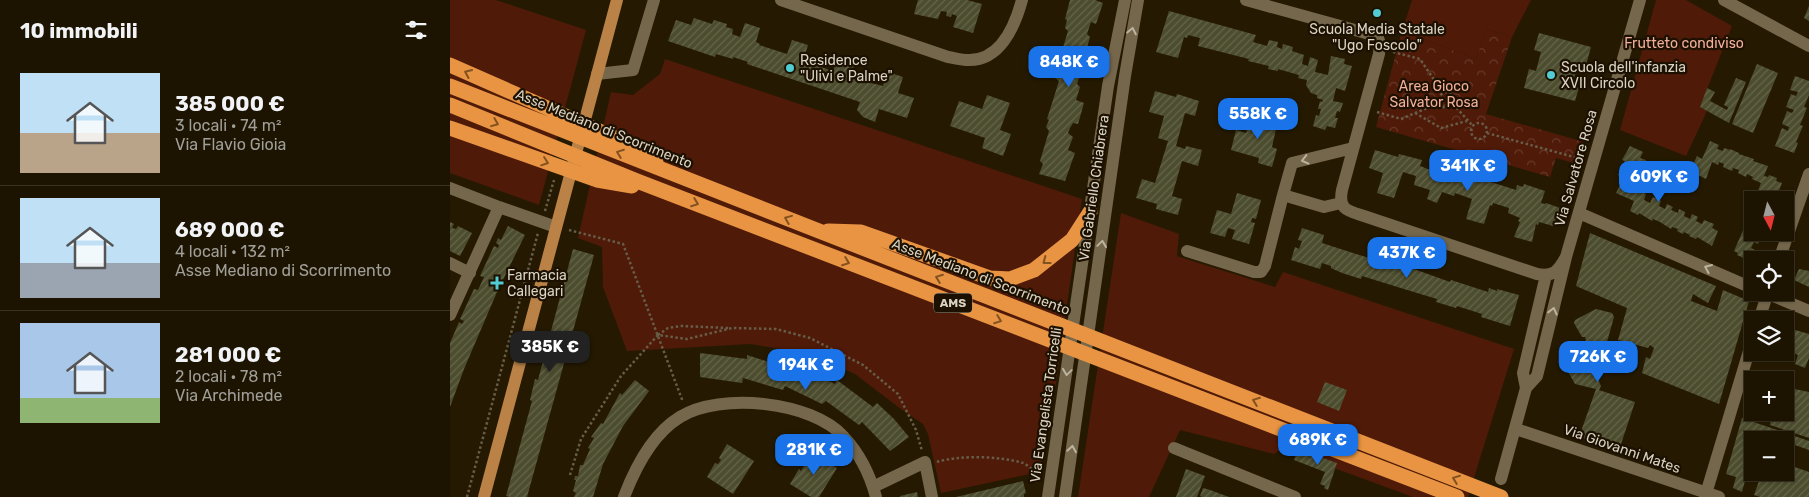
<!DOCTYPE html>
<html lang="it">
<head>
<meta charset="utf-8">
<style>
	body { margin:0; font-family:Rubik,sans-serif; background:#251d0b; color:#f1f3f6; height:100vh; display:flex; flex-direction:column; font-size:19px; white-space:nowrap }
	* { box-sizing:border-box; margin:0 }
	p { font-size:16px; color:#a09e99 }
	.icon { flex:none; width:28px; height:28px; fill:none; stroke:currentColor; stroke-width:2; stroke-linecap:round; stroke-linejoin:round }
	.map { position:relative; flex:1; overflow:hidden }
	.sheet { display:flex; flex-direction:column; background:#1c1401; width:450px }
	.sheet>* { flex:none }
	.needle { width:32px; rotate:173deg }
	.fabs { position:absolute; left:1294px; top:191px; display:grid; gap:10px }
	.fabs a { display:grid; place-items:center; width:50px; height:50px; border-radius:0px; background:#1c1401; box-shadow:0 1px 4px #0004,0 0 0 1px #3a3323; font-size:25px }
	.price { position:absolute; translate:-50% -42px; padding:0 11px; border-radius:10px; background:#1a73e8; color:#fff; font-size:16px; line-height:32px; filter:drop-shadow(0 1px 2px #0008) }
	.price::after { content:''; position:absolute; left:50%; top:30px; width:15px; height:11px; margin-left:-8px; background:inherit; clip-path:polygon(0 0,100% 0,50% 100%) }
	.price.current { background:#222; color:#fff }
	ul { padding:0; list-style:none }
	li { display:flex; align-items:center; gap:15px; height:125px; padding:0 20px }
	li+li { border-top:1px solid #3a3323 }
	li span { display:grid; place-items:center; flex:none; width:140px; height:100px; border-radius:0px; color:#555 }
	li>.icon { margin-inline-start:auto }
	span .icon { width:60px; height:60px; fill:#fffc; stroke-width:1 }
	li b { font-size:21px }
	h2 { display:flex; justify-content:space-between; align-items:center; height:60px; padding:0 20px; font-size:21px }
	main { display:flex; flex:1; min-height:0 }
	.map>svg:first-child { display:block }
</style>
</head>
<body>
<main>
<section class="sheet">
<h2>10 immobili<svg class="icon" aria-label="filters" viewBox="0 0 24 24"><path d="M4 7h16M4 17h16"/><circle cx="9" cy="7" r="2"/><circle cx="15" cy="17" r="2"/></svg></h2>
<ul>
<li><span style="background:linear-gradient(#bfe0f5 60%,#b9a48a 0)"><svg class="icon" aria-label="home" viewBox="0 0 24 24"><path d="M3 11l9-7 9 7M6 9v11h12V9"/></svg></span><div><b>385 000 €</b><p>3 locali · 74 m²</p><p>Via Flavio Gioia</p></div></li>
<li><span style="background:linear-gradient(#bfe0f5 65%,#9aa5b1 0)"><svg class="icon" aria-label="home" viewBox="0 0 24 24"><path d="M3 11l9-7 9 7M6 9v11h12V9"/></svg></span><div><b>689 000 €</b><p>4 locali · 132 m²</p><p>Asse Mediano di Scorrimento</p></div></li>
<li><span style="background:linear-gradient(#a9c7e8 75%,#8fb573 0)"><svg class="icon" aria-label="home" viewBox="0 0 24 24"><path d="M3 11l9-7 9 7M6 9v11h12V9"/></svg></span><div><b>281 000 €</b><p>2 locali · 78 m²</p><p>Via Archimede</p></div></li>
</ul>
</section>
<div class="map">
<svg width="1359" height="497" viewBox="0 0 1359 497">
	<defs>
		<pattern id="forest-crowns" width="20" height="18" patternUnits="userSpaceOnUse" patternTransform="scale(1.25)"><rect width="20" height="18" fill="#4f1a07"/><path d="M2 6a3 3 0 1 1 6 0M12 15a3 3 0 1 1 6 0" fill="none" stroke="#683a2a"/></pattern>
		<pattern id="building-hatch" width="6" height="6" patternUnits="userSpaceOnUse" patternTransform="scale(1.25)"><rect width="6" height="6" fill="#4c4c2e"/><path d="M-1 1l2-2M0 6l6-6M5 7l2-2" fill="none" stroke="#65654b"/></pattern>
	</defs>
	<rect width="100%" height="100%" fill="#251a01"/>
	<path fill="#4f1a07" d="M0,0H46L136,30L89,205L0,173Z
		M962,0H1081L1062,37L1036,29L1026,59L952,31Z
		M1206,0H1236L1282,26L1250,107L1257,111L1236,156L1170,130Z
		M215,59L632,199L606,383L588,483H583L580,474L491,493L478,434L473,424L448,407L405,374L357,353L300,344L177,351L153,287L152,247L128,238L161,92L183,95L210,74Z
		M671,213L729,234L727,256L825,287L833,272L1064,349L1018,497H963L832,449L824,454L730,430L699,497H628Z"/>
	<path fill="url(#forest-crowns)" d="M1036,29L1062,37L1036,114L1134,142L1128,164L1106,158L1100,177L926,127L952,31L1026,59Z"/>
	<path fill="url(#building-hatch)" fill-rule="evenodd" d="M468,0H517L532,4L523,33L503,27L507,16L502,14L501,17L496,16L497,12L491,11L488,19L464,14Z
		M620,0H645L653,3L646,24L641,22L637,34L640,37L636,51L643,53L637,74L632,72L630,79L629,78L627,84L630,87L626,100L634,103L628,124L623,123L620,128L618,133L623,137L618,150L625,153L615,181L589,174L593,164L590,161L599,131L596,127L599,120L597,119L609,81L605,78L608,70H606L618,31L615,28L617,20L615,19Z
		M1359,6V21L1354,18Z
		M719,11L806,35L803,42L817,46L819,40L828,42L827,47L832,49L833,44L843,47L842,51L854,55L852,64L858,66L860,57L868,60L865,72L878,75L881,56L895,59L894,64L902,66L895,91L886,88L883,101L893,103L890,112L887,111L885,118H888L885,128L877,126L875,130L863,126L866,115L869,116L871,109H868L870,101L872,102L873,100L867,98V95L861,93L856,85L857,80L848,78L849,75L828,69V71L818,69L819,66L798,61L799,59L748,46L750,38L738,35L737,38L734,37L728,58L706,52Z
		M244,18L262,24L264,20L277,24L276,27L283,29L282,34L290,37L295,23L310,28L306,42L310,44L309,45L337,54L342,40L358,45L353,61L383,71L388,56L405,62L401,77L417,82L433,86L438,72L453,77L448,93L464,98L457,118L429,109L425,122L413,117L407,110L410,102L297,64L298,62L283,57V59L266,54L265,57L218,41L226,20L241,25Z
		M1089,33L1141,47L1136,65L1128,63L1123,82L1130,84L1125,101L1074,88L1079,69L1086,71L1091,52L1084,50Z
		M1307,64L1328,73L1303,133L1282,124Z
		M1345,76L1359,81V95L1354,107L1357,108L1350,125L1353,126L1346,142L1348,143L1344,153L1325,146L1332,128L1338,131L1339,127L1332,124L1337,111L1342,113L1344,110L1336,107L1341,94L1346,96L1348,92L1340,90Z
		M1286,78L1296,82L1279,123L1250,107L1257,88L1265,92L1260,101L1277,110L1278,107L1274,105Z
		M705,91L726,97L727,94L749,101L745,116L735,113L726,146L735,149L736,146L752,150L748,166L732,161L722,196L732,199L728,215L706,209L707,204L686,198L692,179L705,183L718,141L708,138L714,116L699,112Z
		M537,95L560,103L550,130L561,134L553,156L532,148L535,138L500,126L509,101L532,109Z
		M802,113L828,120L822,147L827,149L822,167L808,163L809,158L781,150L786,130L796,133Z
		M1260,141L1269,145L1267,149L1273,151L1274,148L1280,150V149L1289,153V154L1304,159L1303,161L1318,166L1314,176L1318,177L1319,175L1327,178L1326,181L1332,183L1328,193L1324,191L1321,196L1325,198L1324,200H1308L1311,192L1308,191L1311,183L1302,179L1303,177L1297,174L1296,177L1288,173L1289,170L1283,168L1282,171L1273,167L1274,164L1269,162L1268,165L1262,162L1256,179L1240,171L1247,156L1252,159Z
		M1180,146L1193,152L1190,158L1196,160L1192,168L1189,167L1186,173L1191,176L1188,183L1190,184L1187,190L1196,194L1194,200L1200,203L1203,197L1211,201L1209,206L1215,209L1217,204L1223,207L1221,210L1228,213L1229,209L1235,212L1234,216L1240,219L1242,214L1248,217L1246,221L1252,224L1254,220L1264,224L1262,228L1268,231L1262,246L1247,237L1246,239L1239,236L1240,235L1234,232L1233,234L1227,231L1228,229L1222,227L1221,229L1210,222L1203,219L1202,221L1189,213L1188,215L1180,211L1184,201L1166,193L1171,183L1175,185L1177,179L1168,175L1175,161L1172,160Z
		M925,150L948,157L949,154L972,160L970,166L988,173L990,171L1010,178L1013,173L1066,190L1067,185L1073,187L1074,184L1095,191L1091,203L1095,204L1096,203L1110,208L1106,221L1105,220L1103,226L1089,222L1088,225L1086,224L1082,242L1064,237L1070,222L1068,221L1070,218L1058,213L1059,208L1043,203L1042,206L1040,205L1034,224L1016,219L1022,199L1005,193L1004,196L992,192L987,203L977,199L980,190L964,185L966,176L953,172L944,198L927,193L933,173L919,168Z
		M787,193L811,200L806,219L802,218L801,222L805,223L799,244L782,239L785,230L778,228L775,237L760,233L767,210L781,214Z
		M1300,214L1302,215V232H1311V235L1308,244L1304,242L1301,248L1305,250L1301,259L1297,257L1296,259L1287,255L1288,253L1284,251L1294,228L1296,229L1299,223L1297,222Z
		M0,222L4,224L2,228L6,229L8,226L22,233L10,256L0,251Z
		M58,226L75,235L47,292L14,369L0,407V343L9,322L12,324L14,321L10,319L24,289L28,290L34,277L30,276L44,246L48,248L49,245L46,243L48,238L51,240Z
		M852,228L874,235L872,243L906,254L949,267L950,264L1000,282L1001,280L1038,292L1039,288L1047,291V289L1069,295L1060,326L1031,317L1032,314L1007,306L1006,308L986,302L987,299L954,289L912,276L911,279L892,273L881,268V266L872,263L870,269L841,260L845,247L849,249L852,241L848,240Z
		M1140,233L1266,286L1258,303L1243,294L1241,301L1267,311L1273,290L1299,301L1269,404L1192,373L1196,357L1200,359L1204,348L1200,345L1198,348L1168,340L1177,308L1126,286Z
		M123,249L144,255L77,497H60L56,496L82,401L80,400L85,379L88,380L93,361L91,360L95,345L97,346Z
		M1349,269L1359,271V287L1344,280Z
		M1146,309L1162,313L1164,317L1147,377L1151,386L1149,390L1185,402L1169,450L1129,437L1146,389L1125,384L1113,363V360L1127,352L1130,353L1133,351L1132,349L1136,341L1135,337H1132L1124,323L1125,320Z
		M1335,327L1359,334V358L1355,368L1345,364L1348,355L1335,349Z
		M250,353L297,359V355L341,369L343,363L385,384L387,380L423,407L427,403L444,419L459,437L440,451L412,422L409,425L376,401L372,404L335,386L333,390L293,378L292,383L250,377Z
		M185,380L199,391L173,426L153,464L143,497H124L126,493L123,491L126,480H124L125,476H128L130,465H133L140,449L138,448L144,438L141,437L151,423L153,424L170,393L172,395Z
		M875,382L897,390L889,411L867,402Z
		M1335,387L1359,392V438L1320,425L1322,412H1335Z
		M1292,418L1359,441V450L1345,445L1339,465L1359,472V497H1310L1304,495L1309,481L1296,477L1292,492L1283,488L1286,477L1276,474ZM1302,440H1335V472H1302Z
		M277,444L304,461L283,494L257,477L265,463L268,464L271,460L269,458Z
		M848,449L887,463L878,490L874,488L875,486L870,484L875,472L844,460Z
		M360,451L387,468L369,497H361L340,484L349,469L351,471L354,466L352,464Z
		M736,469L755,476L747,497H726Z
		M573,481L576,493L574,494V497H506Z
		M753,488L760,490L779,497H752L750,496Z
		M467,492L468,497H450V496Z"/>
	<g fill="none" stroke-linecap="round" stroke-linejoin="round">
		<path stroke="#675d48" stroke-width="2.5" stroke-dasharray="2.5 2.5" stroke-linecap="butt" d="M943,52L970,59L993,93
			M989 100a8 8 0 1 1 16 0a8 8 0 1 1-16 0Z
			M1003,104L1022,125
			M927,112L951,119L989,103
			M965,113L991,128L1017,121
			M1021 131a8 8 0 1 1 16 0a8 8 0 1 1-16 0Z
			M1037,133L1131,159
			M95,211L104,180
			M119,230L173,244L233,402
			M208,335L218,328L231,326L278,328
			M487,462C509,455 550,456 573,463C578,465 584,471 588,476
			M120,475L131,439L171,376L208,335L237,339L282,328L326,329L360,338L413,365L448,394L466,430L472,451
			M17,497L88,233"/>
		<path stroke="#75674b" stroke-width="12" d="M331,0L498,57C505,58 511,60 518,60C550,61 565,26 572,0
			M796,0L923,35L928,38L930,44L929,54L892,190C888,210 898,211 914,216L1087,274C1104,277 1108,271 1116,257
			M1274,0L1359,46
			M147,74L183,70L204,0
			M0,188L49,207L106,227
			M891,203L874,207L833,195L842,163L903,148
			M1129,213L1302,288
			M737,251L804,272H811L815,266L833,195
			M1329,260L1359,174
			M0,263L20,273
			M1314,292L1359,311
			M0,315L49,207
			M1309,320L1318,292
			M1076,388L1087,376L1116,257L1190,0
			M1066,429L1269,497
			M724,448L845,497
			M1051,479L1076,388L1073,373L1096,275
			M423,487L475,462L482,497
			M174,497C185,468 202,434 230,417C270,392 362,401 394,437C410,454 420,475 426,497
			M598,497L658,86L675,0
			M615,497L675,76L688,0
			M1255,497L1302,341"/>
		<path stroke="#ba8246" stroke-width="12" d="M34,497L167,0"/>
		<path stroke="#e89442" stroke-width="15" d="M0,65L190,149L206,162
			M0,86L369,231L1051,497
			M0,105L187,181L1007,497
			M0,128L147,180L182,186
			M378,231L411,232L540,278L560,279L584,270L622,240L640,212"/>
	</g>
	<defs><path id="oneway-chevron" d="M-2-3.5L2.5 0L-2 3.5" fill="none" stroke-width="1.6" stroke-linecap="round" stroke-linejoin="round" transform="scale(1.25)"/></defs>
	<g stroke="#bcb39f">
		<use href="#oneway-chevron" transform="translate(682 31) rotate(-79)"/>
		<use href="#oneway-chevron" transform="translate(855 160) rotate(166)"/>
		<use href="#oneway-chevron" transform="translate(652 244) rotate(-82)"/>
		<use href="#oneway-chevron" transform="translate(1258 268) rotate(-157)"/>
		<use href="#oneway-chevron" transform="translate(1103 311) rotate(-76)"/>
		<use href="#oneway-chevron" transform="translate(617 372) rotate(98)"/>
		<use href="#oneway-chevron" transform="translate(622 449) rotate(-81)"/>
	</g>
	<g stroke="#825221">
		<use href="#oneway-chevron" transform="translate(18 73) rotate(-156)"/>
		<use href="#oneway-chevron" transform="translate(45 123) rotate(22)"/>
		<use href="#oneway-chevron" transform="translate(170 153) rotate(-159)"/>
		<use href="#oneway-chevron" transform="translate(95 162) rotate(19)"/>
		<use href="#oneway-chevron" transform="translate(245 203) rotate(21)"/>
		<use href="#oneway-chevron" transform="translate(338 219) rotate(-158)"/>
		<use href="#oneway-chevron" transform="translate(596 261) rotate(143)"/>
		<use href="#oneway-chevron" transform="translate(396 262) rotate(21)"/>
		<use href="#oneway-chevron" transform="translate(489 278) rotate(-159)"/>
		<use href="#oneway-chevron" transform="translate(548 320) rotate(21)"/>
		<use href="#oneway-chevron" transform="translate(806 401) rotate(-159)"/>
		<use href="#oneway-chevron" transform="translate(1006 479) rotate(-159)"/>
	</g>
	<g fill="#51ccd3" stroke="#1c1000" stroke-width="2">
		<circle cx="927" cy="13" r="5"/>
		<circle cx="340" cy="68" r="5"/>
		<circle cx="1101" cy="75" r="5"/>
		<path d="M44.5 275.5h5v5h5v5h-5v5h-5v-5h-5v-5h5z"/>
	</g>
	<g text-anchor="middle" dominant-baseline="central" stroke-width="4.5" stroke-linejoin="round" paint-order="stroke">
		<rect fill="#1c1000" stroke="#a19888" stroke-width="1" x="484" y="293.5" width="38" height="19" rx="4"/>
		<g font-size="12" font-weight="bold" fill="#dad3c3">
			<text x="503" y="303">AMS</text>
		</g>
		<g font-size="14" fill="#dad3c3" stroke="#1c1000" text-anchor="start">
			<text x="927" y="29" text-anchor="middle">Scuola Media Statale<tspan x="927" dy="16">"Ugo Foscolo"</tspan></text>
			<text x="350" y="60">Residence<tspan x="350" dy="16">"Ulivi e Palme"</tspan></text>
			<text x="1111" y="67">Scuola dell'infanzia<tspan x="1111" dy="16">XVII Circolo</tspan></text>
			<text x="57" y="275">Farmacia<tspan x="57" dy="16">Callegari</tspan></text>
		</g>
		<g font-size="14" fill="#f2b09b" stroke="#1c1000">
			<text x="1234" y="43">Frutteto condiviso</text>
			<text x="984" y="86">Area Gioco<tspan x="984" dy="16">Salvator Rosa</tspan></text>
		</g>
		<g font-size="14" fill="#dad3c3" stroke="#1c1000">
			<text transform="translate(154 129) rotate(22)">Asse Mediano di Scorrimento</text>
			<text transform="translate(1126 168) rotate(-74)">Via Salvatore Rosa</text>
			<text transform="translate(644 188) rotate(-82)">Via Gabriello Chiabrera</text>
			<text transform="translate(531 277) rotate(21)">Asse Mediano di Scorrimento</text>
			<text transform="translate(596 405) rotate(-82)">Via Evangelista Torricelli</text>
			<text transform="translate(1172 449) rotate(19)">Via Giovanni Mates</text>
		</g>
	</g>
</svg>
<div class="fabs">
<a><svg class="needle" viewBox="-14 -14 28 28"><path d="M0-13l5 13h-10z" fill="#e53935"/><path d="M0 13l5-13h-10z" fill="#a09e99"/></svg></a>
<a><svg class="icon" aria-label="locate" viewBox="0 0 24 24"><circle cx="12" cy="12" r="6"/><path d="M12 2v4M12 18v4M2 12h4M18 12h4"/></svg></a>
<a><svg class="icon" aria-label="layers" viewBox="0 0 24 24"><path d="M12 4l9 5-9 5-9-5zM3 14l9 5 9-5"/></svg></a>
<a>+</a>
<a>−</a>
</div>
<b class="price" style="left:619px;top:88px">848K €</b>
<b class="price" style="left:808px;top:140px">558K €</b>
<b class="price" style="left:1018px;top:192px">341K €</b>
<b class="price" style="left:1209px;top:203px">609K €</b>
<b class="price" style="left:957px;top:279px">437K €</b>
<b class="price current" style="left:100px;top:373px">385K €</b>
<b class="price" style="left:1148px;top:383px">726K €</b>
<b class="price" style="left:356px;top:391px">194K €</b>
<b class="price" style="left:868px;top:466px">689K €</b>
<b class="price" style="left:364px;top:476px">281K €</b>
</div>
</main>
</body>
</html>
